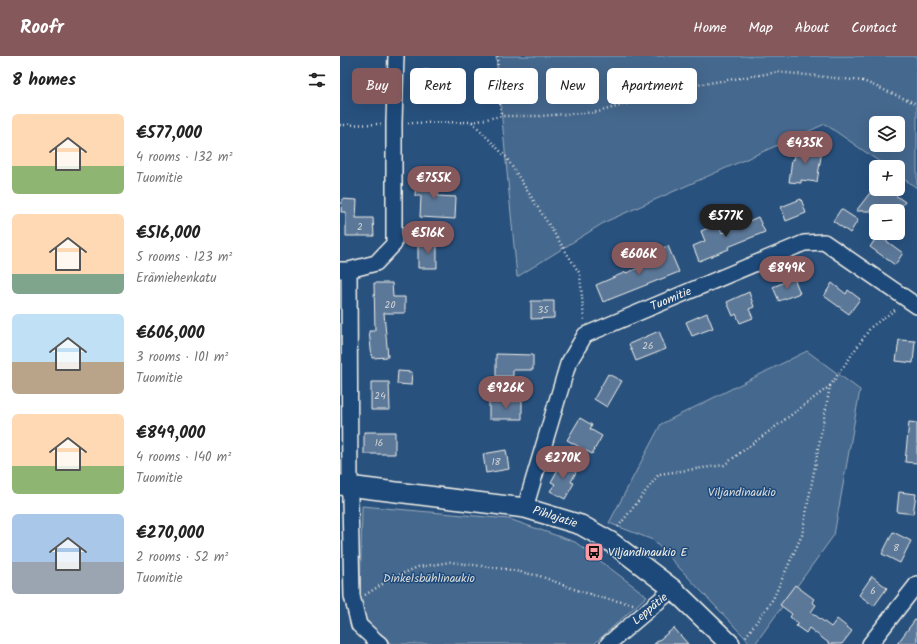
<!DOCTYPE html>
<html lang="en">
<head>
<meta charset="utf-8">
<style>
	body { margin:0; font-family:Kalam,sans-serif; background:#f6f6f6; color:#222; height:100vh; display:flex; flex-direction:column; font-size:15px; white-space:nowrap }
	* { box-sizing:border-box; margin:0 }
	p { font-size:13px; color:#767676 }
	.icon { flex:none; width:22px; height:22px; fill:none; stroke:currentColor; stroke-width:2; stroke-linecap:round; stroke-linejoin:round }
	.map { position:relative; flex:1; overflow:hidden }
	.side { display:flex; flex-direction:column; background:#fff; width:340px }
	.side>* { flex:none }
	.banner { position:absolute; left:12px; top:12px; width:380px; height:36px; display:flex; gap:8px }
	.fabs { position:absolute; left:529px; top:60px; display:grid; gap:8px }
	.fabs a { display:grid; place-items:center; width:36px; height:36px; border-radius:6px; background:#fff; box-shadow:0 4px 16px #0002; font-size:20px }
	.price { position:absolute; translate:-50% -34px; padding:0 9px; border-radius:14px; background:#85585c; color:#fff; font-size:13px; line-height:26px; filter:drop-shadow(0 1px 2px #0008) }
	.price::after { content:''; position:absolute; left:50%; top:24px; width:12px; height:9px; margin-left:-6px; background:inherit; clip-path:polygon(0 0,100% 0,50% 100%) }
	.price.current { background:#222; color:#fff }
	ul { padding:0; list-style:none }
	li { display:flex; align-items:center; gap:12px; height:100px; padding:0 12px }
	li span { display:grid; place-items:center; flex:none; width:112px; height:80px; border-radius:6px; color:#555 }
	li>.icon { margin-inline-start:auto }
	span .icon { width:48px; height:48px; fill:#fffc; stroke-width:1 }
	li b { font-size:17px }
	h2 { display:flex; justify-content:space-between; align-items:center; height:48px; padding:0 12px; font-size:17px }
	.tag { padding:0 14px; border-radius:6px; background:#fff; box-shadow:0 4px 16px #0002; font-size:14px; line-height:36px }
	.tag.current { background:#85585c; color:#fff }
	header { display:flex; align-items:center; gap:24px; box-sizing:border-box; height:56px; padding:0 20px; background:#85585c; color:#fff }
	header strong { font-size:19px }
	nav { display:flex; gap:22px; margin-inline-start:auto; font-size:14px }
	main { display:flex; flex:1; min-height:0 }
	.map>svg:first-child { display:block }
</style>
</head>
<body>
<header>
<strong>Roofr</strong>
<nav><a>Home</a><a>Map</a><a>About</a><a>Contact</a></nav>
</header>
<main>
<section class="side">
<h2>8 homes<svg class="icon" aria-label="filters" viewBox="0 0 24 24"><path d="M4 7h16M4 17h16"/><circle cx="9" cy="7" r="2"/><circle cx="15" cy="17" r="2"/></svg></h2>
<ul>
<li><span style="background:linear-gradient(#ffd9b3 65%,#8fb573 0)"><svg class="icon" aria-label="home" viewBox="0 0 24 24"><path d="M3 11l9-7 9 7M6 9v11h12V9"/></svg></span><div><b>€577,000</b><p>4 rooms · 132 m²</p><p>Tuomitie</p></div></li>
<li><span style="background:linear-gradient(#ffd9b3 75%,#7fa58c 0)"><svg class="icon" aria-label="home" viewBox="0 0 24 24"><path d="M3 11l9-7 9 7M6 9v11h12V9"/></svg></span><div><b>€516,000</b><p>5 rooms · 123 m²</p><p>Erämiehenkatu</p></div></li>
<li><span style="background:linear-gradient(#bfe0f5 60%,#b9a48a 0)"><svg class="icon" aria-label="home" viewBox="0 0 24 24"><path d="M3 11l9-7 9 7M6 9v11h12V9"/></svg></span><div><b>€606,000</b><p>3 rooms · 101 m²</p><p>Tuomitie</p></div></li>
<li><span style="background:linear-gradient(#ffd9b3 65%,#8fb573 0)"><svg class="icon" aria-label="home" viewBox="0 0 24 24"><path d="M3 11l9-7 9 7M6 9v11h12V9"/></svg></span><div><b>€849,000</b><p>4 rooms · 140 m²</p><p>Tuomitie</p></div></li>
<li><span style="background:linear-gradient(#a9c7e8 60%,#9aa5b1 0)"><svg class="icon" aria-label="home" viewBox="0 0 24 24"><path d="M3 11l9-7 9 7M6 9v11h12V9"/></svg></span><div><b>€270,000</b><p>2 rooms · 52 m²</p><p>Tuomitie</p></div></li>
</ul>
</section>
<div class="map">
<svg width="577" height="588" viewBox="0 0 577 588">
	<rect width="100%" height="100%" fill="#28517e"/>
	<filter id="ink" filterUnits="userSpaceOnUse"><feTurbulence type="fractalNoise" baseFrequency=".025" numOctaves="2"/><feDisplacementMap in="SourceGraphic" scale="8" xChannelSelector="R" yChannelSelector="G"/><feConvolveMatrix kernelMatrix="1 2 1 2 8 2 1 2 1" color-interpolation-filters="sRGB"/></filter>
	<g filter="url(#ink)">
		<path fill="#45688e" stroke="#9cacbb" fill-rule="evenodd" d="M156,0H577V132L558,119V111H547L485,68L265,166L177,221ZM536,67H558V89H536Z
			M467,295L520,334L494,479L415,588H411L313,484L269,467L321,368Z
			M22,450L169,463L235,486L307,540L254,588H52L39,581L26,563L20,543Z"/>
		<path fill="#5b7899" stroke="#f4f1e8" d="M83,14H101V40H83Z
			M19,16H38V41H19Z
			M456,90L482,94L477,126L461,124V127L449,126L452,103L454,104Z
			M76,122L99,123L98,140L116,141L115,163L80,161L81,140H75Z
			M533,133H547L565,146L558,155H516Z
			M2,143L17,144L16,162H33L34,180H6V156H1Z
			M461,143L466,157L446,165L441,151Z
			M501,153L518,164L510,177L493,165Z
			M418,161L425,176L388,191L389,193L359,205L353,190L365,185L361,175L378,168L382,177Z
			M538,179L563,197L555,209L530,191Z
			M78,186H97V212H78Z
			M328,190L339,216L263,246L256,229L286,216V217L319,204L315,195Z
			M454,222L460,237L439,245L433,231Z
			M34,227H52L53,241H65V257H44L48,301L32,302L29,275H35Z
			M492,227L506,238L508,234L520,243L509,258L484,240Z
			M409,236L414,251L409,253L413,262L400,267L396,258L393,260L387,246Z
			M191,245H214V262L191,263Z
			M367,257L373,272L352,280L346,266Z
			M319,275L326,293L296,305L289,288Z
			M559,284L575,285L573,307L556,305Z
			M156,298L193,299V314H173V320H156Z
			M58,315L72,316L71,329L57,328Z
			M268,318L282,325L267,351L254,343Z
			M31,326H49L50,354H31Z
			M182,345V363H149V346Z
			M240,362L252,369L250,373L262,380L252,398L227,384Z
			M569,366L577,367V407L565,406Z
			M24,376H55V398H24Z
			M166,394L169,413L146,417L143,398Z
			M222,406L237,414L231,426L234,427L225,443L210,435L215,428L211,426Z
			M559,436L576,438L573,458L557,456Z
			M553,476L571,485L560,507L542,498Z
			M532,520L547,532L534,550L519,539Z
			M455,529L474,543L472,546L476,549L471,556L491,571L497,563L512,575L502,588H490L469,572L466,577L456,570L458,567L450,561L452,558L440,549Z
			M577,561V588H557Z
			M334,572L348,588H314Z"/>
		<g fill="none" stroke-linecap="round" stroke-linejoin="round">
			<g stroke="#f4f1e8" stroke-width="18">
				<path id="minor" d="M0,214H9L10,442L12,540L19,569L35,584L40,588
					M9,214L36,207L54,188V67L56,0
					M185,452L228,308L245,279L464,187L484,186L577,250
					M268,588L333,533
					M530,588L577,528"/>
			</g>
			<g stroke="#f4f1e8" stroke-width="22">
				<path id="tertiary" d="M0,429L185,452L241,469L271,486L333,533L390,588"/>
			</g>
			<path stroke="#f4f1e8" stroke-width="2.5" stroke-dasharray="1 3" stroke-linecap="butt" d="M157,0L161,60
				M132,66L166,101L240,218L244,264
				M68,67L132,66L161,60H199L258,56L350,30L438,16L523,25L577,48
				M0,69L41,68
				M490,330L531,271L556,253
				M278,471L319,418L384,409L490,330L462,479L433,543L404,583
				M25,539L52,522L78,511L110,506L165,513L200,520L234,533L262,542L293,548"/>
			<use href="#minor" stroke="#1f4a7a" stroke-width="15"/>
			<use href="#tertiary" stroke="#1f4a7a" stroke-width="19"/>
		</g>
	</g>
	<defs>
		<g id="bus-square" transform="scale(1)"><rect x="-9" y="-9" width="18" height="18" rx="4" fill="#ff9aa2" stroke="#1f4a7a"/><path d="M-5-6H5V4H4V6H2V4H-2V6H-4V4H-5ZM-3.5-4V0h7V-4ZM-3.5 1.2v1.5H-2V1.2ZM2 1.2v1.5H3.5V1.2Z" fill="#111"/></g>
	</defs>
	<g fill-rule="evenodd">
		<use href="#bus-square" x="254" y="496"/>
	</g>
	<g text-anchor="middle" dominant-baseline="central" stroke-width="3" stroke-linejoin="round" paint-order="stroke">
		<g font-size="10" fill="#ced3d4">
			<text x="20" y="171">2</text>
			<text x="50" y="249">20</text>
			<text x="203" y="254">35</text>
			<text x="308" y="290">26</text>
			<text x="40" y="340">24</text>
			<text x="39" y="387">16</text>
			<text x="156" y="406">18</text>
			<text x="556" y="492">8</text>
			<text x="533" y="535">6</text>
		</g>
		<g font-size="12" fill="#f4f1e8" stroke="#1f4a7a">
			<text transform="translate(331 243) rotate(-23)">Tuomitie</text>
			<text transform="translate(215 461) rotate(18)">Pihlajatie</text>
			<text transform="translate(310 553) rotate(-40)">Leppätie</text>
		</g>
		<g font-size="12" fill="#dadcda" stroke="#1f4a7a">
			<text x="402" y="436">Viljandinaukio</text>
			<text x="89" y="522">Dinkelsbühlinaukio</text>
		</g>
		<g font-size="12" fill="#f4f1e8" stroke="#1f4a7a" text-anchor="start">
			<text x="268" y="496">Viljandinaukio E</text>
		</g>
	</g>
</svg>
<div class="fabs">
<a><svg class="icon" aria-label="layers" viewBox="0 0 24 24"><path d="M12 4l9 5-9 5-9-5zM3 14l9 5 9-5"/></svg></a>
<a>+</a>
<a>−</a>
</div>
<b class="price" style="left:465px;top:109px">€435K</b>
<b class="price" style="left:94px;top:144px">€755K</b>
<b class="price current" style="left:386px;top:182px">€577K</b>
<b class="price" style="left:88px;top:199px">€516K</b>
<b class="price" style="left:299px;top:220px">€606K</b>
<b class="price" style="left:447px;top:234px">€849K</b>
<b class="price" style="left:166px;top:354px">€926K</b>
<b class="price" style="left:223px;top:424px">€270K</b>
<div class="banner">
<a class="tag current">Buy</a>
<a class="tag">Rent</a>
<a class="tag">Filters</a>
<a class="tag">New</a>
<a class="tag">Apartment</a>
</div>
</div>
</main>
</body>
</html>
